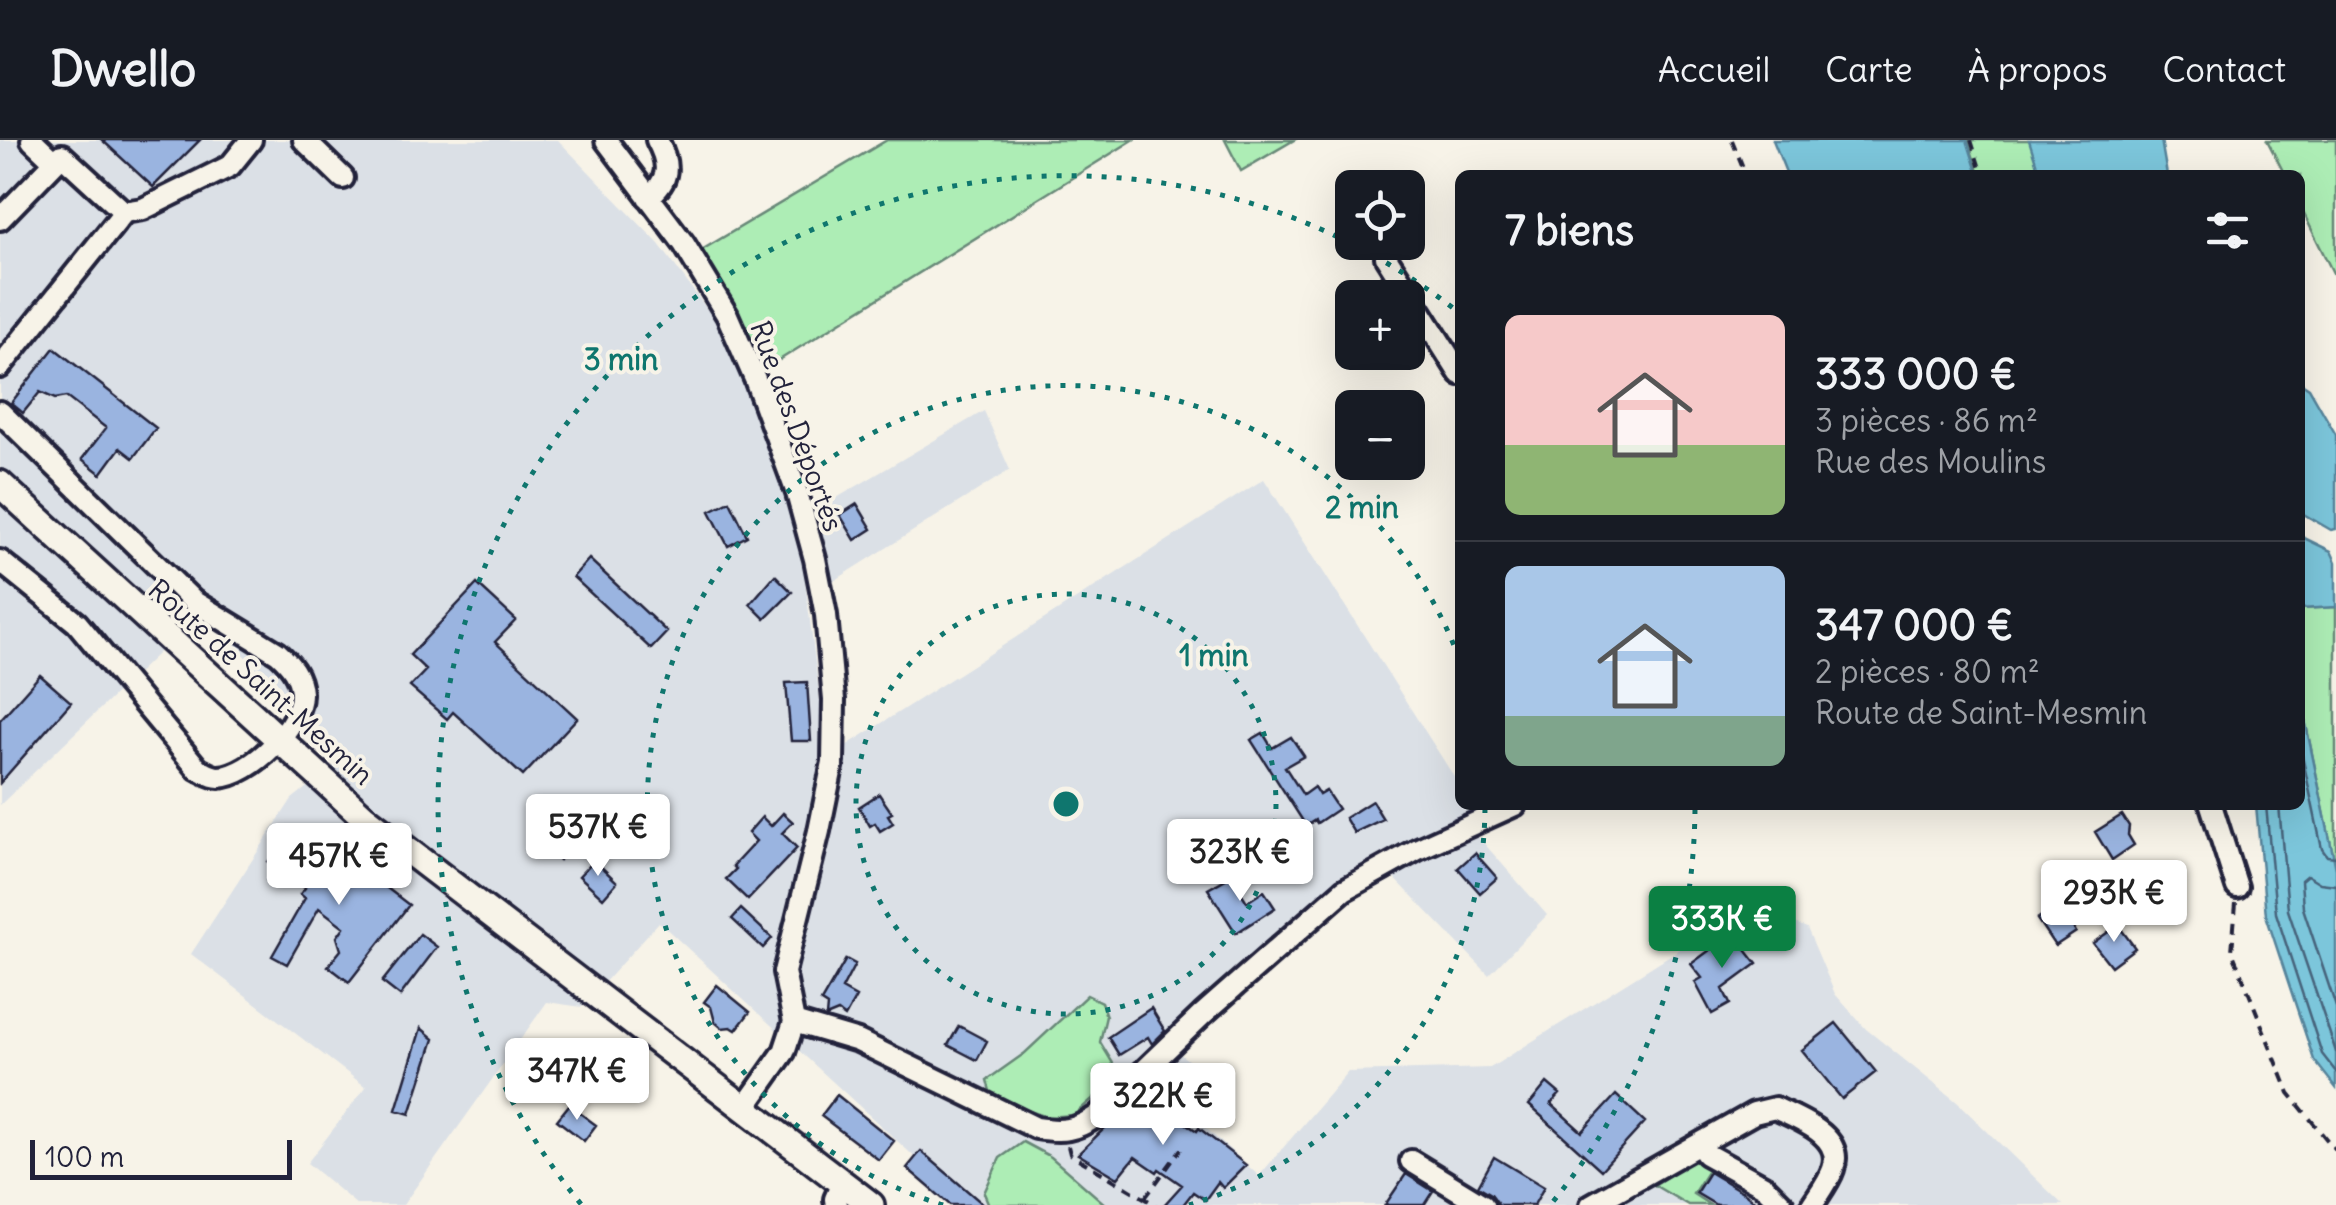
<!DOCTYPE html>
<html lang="fr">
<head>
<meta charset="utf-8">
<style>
	body { margin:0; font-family:Delius,sans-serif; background:#242831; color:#f1f3f6; height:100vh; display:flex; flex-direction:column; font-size:38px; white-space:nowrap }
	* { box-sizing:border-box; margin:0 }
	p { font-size:32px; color:#9ea1a6 }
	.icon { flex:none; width:55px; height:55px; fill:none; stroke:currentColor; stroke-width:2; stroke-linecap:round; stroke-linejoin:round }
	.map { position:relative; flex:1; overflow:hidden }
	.sheet { position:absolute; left:1455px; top:30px; width:850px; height:640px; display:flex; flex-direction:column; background:#171b24; border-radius:15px; box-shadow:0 10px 40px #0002 }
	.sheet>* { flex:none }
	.buttons { position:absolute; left:1335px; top:30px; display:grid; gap:20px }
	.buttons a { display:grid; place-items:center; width:90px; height:90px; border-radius:15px; background:#171b24; box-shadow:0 10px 40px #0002; font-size:50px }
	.scale { position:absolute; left:30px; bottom:25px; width:262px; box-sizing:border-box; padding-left:10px; border:5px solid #22223b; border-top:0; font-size:28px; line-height:35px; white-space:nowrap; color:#22223b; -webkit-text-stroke:8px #f7f3e8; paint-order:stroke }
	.price { position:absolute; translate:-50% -85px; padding:0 22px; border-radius:10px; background:#fff; color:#222; font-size:32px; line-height:65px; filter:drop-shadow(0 2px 5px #0008) }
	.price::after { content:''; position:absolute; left:50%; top:60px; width:30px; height:22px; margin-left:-15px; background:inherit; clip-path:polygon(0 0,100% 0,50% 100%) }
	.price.active { background:#0b8043; color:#fff }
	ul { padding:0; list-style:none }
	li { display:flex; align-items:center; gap:30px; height:250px; padding:0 50px }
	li+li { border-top:2px solid #363941 }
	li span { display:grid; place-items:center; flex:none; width:280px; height:200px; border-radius:15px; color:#555 }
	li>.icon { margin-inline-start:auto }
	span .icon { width:120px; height:120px; fill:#fffc; stroke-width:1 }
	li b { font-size:42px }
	h2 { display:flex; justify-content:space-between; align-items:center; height:120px; padding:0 50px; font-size:42px }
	header { display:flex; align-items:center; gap:60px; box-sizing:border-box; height:140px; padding:0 50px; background:#171b24; border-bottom:2px solid #363941 }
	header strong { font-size:48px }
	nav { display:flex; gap:55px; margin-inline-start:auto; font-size:35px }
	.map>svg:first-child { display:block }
</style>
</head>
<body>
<header>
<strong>Dwello</strong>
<nav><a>Accueil</a><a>Carte</a><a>À propos</a><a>Contact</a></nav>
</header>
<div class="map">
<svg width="2336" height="1065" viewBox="0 0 2336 1065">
	<rect width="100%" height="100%" fill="#f7f3e8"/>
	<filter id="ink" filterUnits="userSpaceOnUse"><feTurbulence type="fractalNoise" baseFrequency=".01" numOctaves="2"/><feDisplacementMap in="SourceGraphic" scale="20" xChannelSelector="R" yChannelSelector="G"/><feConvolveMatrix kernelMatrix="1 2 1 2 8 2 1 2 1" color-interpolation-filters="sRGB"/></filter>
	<g filter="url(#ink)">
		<path fill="#dbe0e6" d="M0,0H558L659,104L712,176L744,237L796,382L984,271L1010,330L834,441L805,440L827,618L1264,339L1460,646V665H1469L1474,692L1547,775L1489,835L1377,720L1176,911L1188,920L1168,954L1259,1036L1348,932L1490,928L1750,765L1807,788L1835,854L1866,889L1957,962L2063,1065H962L944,1044L659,782L582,867L547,862L403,1065H357L307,1023L366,947L191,814L292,659L339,622L204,469L0,665Z"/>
		<path fill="#adedb5" stroke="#688878" stroke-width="2.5" d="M887,0H1133L760,232L700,111Z
			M1225,0H1294L1241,31Z
			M1968,0H2031L2040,35H1979Z
			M2267,0H2336V139L2300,66V35H2285Z
			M2336,467V729L2305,580L2300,576V469Z
			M1087,855L1101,862L1106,876L1100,902L1120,935L1074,975L1047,977L992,958L987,940L1025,913Z
			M1023,1002L1051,1017L1106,1065H989L984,1053L1000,1018Z
			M1698,1017L1711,1026L1693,1054L1710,1065H1688L1654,1045Z"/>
		<path fill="#7bc6db" stroke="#57849b" stroke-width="2.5" d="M1773,0H1967L1978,35H1787Z
			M2029,0H2161L2167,35H2040Z
			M2300,242L2309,248L2336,295V389L2331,390L2300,372Z
			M2300,396L2331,411L2336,422V467L2300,469Z
			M2300,576L2305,580L2336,729V948L2314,920L2266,775L2256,665H2300Z"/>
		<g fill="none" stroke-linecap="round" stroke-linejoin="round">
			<path stroke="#46647b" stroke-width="2.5" d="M2300,606L2322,709L2327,716L2336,717
				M2266,665L2276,773L2322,914L2336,932
				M2279,665L2288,770L2336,912
				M2336,745L2320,743L2307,735L2301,740L2303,768L2336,867"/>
		</g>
		<path fill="#9ab4e0" stroke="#22223b" stroke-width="2.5" d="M102,0H200L153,47Z
			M54,208L156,288L133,318L120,308L101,334L82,319L106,288L66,257L55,259L40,252L23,273L11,263Z
			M730,361L747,396L728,406L710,371Z
			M857,364L872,389L855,400L840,375Z
			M589,419L667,492L651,509L573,437Z
			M775,435L792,452L765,479L750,464Z
			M477,444L516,480L495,502L577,578L523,636L453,572L447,579L410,547L426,530L410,515Z
			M40,535L71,562L0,643V580Z
			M807,542L811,601H791L786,543Z
			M1263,593L1272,608L1291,597L1304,616L1285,627L1303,655L1314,647L1319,655L1326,651L1338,669L1317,683L1315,680L1306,686L1251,600Z
			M879,654L892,673L888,675L893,683L880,691L875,683L870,686L859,667Z
			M1372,661L1383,679L1354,693L1345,678Z
			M560,666L585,686L559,720L533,701Z
			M783,673L793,682L782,693L797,708L748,760L726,739L736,729L733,726L756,701L748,693L762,677L771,686Z
			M2122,675L2129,686L2128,695L2134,705L2112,720L2095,692Z
			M1290,694L1305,717L1288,727L1284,722L1271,731L1260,714Z
			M281,704L318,731L335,708L409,765L349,842L328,826L341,810L337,797L344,787L319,768L287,824L272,816L305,758L300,754L305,748L268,722Z
			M1475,713L1497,738L1480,753L1458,728Z
			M594,720L617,742L603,758L579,736Z
			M1231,736L1247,762L1264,751L1275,768L1236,793L1208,749Z
			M2061,763L2076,792L2055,806L2037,779Z
			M741,769L772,798L763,808L732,779Z
			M2118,785L2135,808L2111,826L2093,803Z
			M1733,793L1757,824L1723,849L1730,864L1712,874L1695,842L1702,838L1691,824Z
			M420,794L437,807L400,856L382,842Z
			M846,819L855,824L842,849L856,857L845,877L838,872L826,877L827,866L821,862Z
			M717,845L750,872L736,890L731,887L722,888L715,882L711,867L704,862Z
			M1151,868L1165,891L1152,904L1148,897L1119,915L1108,897Z
			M1836,883L1876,932L1842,959L1802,910Z
			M959,886L987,901L977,920L948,905Z
			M421,888L434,899L410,974L396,970Z
			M1547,943L1560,954L1551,964L1582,992L1616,955L1645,982L1601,1030L1529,965Z
			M1148,946L1177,969L1172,974L1197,991L1199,988L1246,1025L1223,1048L1218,1042L1205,1060L1193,1052L1183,1065H1164L1182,1045L1159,1029L1157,1032L1135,1017L1118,1038L1078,1014Z
			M837,955L894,1001L879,1020L821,976Z
			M569,965L596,985L584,1001L557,980Z
			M921,1011L984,1065H950L907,1028Z
			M1494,1017L1544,1047L1534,1065H1499L1491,1054L1478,1046Z
			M1709,1032L1746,1054L1759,1065H1716L1696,1053Z
			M1406,1034L1433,1051L1424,1065H1385Z"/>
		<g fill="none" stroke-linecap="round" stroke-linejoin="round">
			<g stroke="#22223b" stroke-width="28">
				<path id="minor" d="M32,0L55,22
					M304,0L343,38
					M606,0L684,104L727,175L755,239L797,353L815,419L826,475L834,560L833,622L819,691L784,832L794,882L784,912L745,967
					M648,57C670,41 670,24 657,0
					M0,79L62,15L124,72
					M1386,117L1460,234
					M0,227L124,72L143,69L230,26L251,0
					M0,272L193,461L278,513C290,524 300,535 301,553C302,585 252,635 219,637C211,637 205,632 198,629L77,483L0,421
					M2211,665L2237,747
					M794,882L858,901L1036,988C1062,992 1075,991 1097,976L1203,874L1344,750L1418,709L1515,665
					M1700,1005L1706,1014L1764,1046L1783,1065
					M1411,1021L1483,1065
					M836,1065L835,1059L842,1043
					M1591,1065L1754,973L1775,968C1797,979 1845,995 1833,1029C1829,1041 1819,1054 1812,1065"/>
			</g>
			<g stroke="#22223b" stroke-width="32">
				<path id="major" d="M0,344L364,677L871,1065"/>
			</g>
			<path stroke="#22223b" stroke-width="4" stroke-dasharray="10 8" stroke-linecap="butt" d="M1732,0L1746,35
				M1971,0L1982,35
				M2236,763L2232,811L2289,953L2336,1011
				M1068,1006L1070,1014L1156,1065
				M1145,1058L1181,1009"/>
			<use href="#minor" stroke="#f7f3e8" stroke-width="20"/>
			<use href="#major" stroke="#f7f3e8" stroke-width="25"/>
		</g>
	</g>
	<g fill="none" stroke="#0f766e" stroke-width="5" stroke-dasharray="5 10">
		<circle cx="1066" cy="664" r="210"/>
		<path d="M1485 668A419 419 0 0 1 1189 1065M943 1065A419 419 0 1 1 1460 521"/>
		<path d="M1695 669A629 629 0 0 1 1551 1064M581 1064A629 629 0 0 1 1458 172"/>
	</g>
	<g text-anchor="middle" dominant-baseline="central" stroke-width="8" stroke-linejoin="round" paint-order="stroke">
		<g font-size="28" fill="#22223b" stroke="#f7f3e8">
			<text transform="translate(797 286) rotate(70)">Rue des Déportés</text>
			<text transform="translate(261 542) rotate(42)">Route de Saint-Mesmin</text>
		</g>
	</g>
	<circle cx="1066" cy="664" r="15" fill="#0f766e" stroke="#f7f3e8" stroke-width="5"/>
	<g font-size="30" text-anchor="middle" font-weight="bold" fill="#0f766e" stroke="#f7f3e8" stroke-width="8" stroke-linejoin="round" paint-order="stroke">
		<text x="621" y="230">3 min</text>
		<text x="1362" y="378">2 min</text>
		<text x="1214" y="526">1 min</text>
	</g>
</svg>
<div class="buttons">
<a><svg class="icon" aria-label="locate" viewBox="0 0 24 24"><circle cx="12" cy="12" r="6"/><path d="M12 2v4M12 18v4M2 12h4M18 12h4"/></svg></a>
<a>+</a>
<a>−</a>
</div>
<div class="scale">100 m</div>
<b class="price" style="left:598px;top:739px">537K €</b>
<b class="price" style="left:1240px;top:764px">323K €</b>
<b class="price" style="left:339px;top:768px">457K €</b>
<b class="price" style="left:2114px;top:805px">293K €</b>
<b class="price active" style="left:1722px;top:831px">333K €</b>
<b class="price" style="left:577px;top:983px">347K €</b>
<b class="price" style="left:1163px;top:1008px">322K €</b>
<section class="sheet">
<h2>7 biens<svg class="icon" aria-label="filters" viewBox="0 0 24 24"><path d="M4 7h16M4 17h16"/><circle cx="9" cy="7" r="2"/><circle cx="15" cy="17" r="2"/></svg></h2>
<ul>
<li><span style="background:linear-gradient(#f6c9c9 65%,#8fb573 0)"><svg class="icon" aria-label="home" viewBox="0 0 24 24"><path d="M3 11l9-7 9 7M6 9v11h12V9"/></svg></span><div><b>333 000 €</b><p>3 pièces · 86 m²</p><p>Rue des Moulins</p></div></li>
<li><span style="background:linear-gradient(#a9c7e8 75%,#7fa58c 0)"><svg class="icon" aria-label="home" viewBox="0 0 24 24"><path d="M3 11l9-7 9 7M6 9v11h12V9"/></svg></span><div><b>347 000 €</b><p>2 pièces · 80 m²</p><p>Route de Saint-Mesmin</p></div></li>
</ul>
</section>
</div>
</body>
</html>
